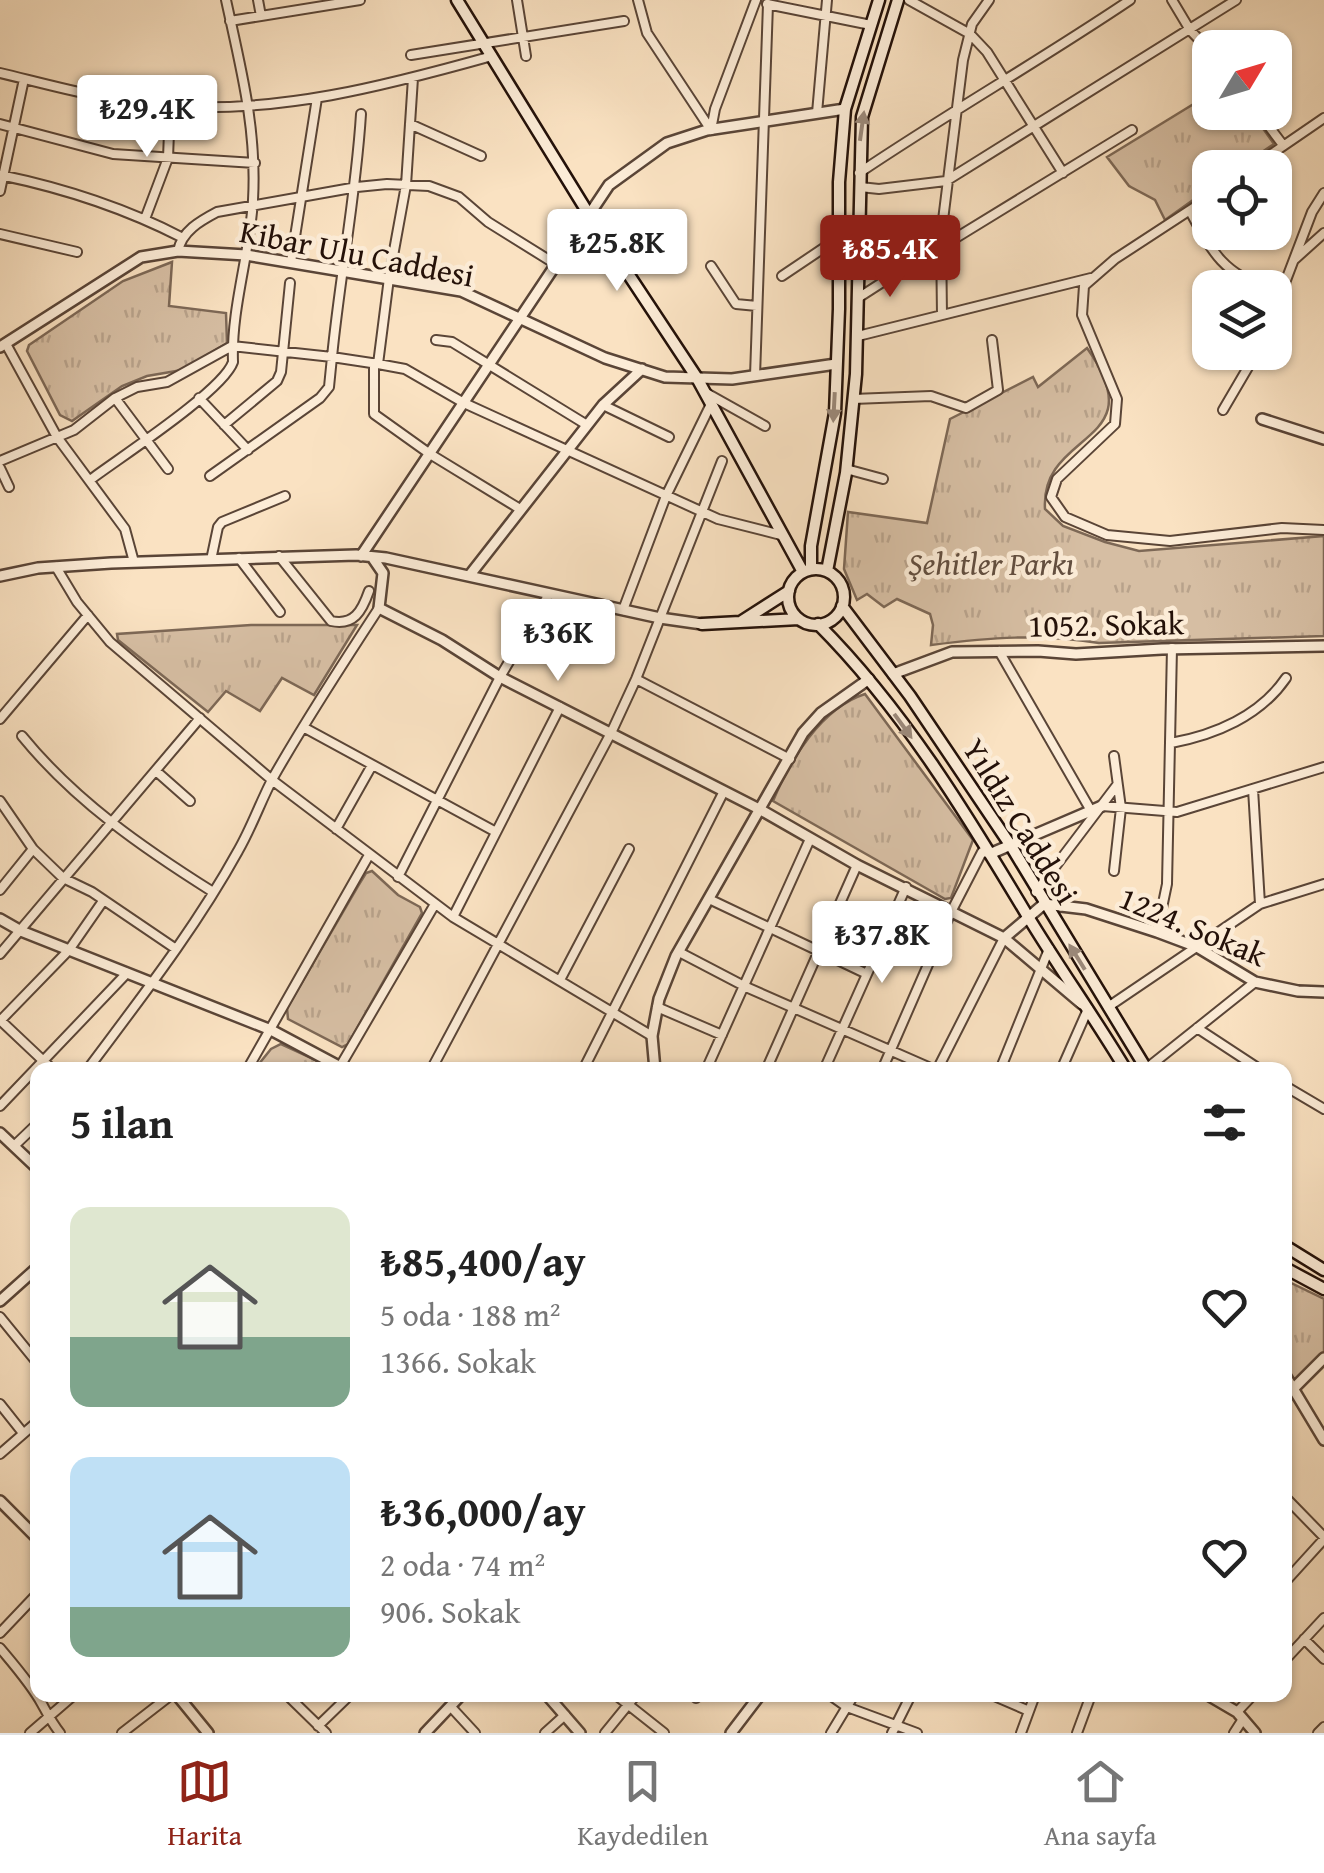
<!DOCTYPE html>
<html lang="tr">
<head>
<meta charset="utf-8">
<style>
	body { margin:0; font-family:"Gentium Book Plus",serif; background:#f2f2f2; color:#222; height:100vh; display:flex; flex-direction:column; font-size:38px; white-space:nowrap }
	* { box-sizing:border-box; margin:0 }
	p { font-size:32px; color:#767676 }
	.icon { flex:none; width:55px; height:55px; fill:none; stroke:currentColor; stroke-width:2; stroke-linecap:round; stroke-linejoin:round }
	.map { position:relative; flex:1; overflow:hidden }
	.details { position:absolute; left:30px; top:1062px; width:1262px; height:640px; display:flex; flex-direction:column; background:#fff; border-radius:20px; box-shadow:0 2px 8px #0004 }
	.details>* { flex:none }
	.needle { width:65px; rotate:52deg }
	.buttons { position:absolute; left:1192px; top:30px; display:grid; gap:20px }
	.buttons a { display:grid; place-items:center; width:100px; height:100px; border-radius:20px; background:#fff; box-shadow:0 2px 8px #0004; font-size:50px }
	.price { position:absolute; translate:-50% -85px; padding:0 22px; border-radius:10px; background:#fff; color:#222; font-size:32px; line-height:65px; filter:drop-shadow(0 2px 5px #0008) }
	.price::after { content:''; position:absolute; left:50%; top:60px; width:30px; height:22px; margin-left:-15px; background:inherit; clip-path:polygon(0 0,100% 0,50% 100%) }
	.price.selected { background:#8f2418; color:#fff }
	ul { padding:0; list-style:none }
	li { display:flex; align-items:center; gap:30px; height:250px; padding:0 40px }
	li span { display:grid; place-items:center; flex:none; width:280px; height:200px; border-radius:20px; color:#555 }
	li>.icon { margin-inline-start:auto }
	span .icon { width:120px; height:120px; fill:#fffc; stroke-width:1 }
	li b { font-size:42px }
	h2 { display:flex; justify-content:space-between; align-items:center; height:120px; padding:0 40px; font-size:42px }
	.tabs { display:flex; justify-content:space-around; align-items:center; height:140px; border-top:2px solid #e0e0e0; background:#fff; font-size:28px; color:#767676 }
	.tabs a { display:grid; justify-items:center; gap:5px }
	.tabs .selected { color:#8f2418 }
	.map>svg:first-child { display:block }
</style>
</head>
<body>
<div class="map">
<svg width="1324" height="1733" viewBox="0 0 1324 1733">
	<defs>
		<pattern id="park-tufts" width="24" height="20" patternUnits="userSpaceOnUse" patternTransform="scale(2.5)"><rect width="24" height="20" fill="#d6bea3"/><path d="M3 7l-1-3M5 7V3M7 7l1-3M15 17l-1-3M17 17v-4M19 17l1-3" fill="none" stroke="#b8a28b"/></pattern>
	</defs>
	<rect width="100%" height="100%" fill="#fae2c2"/>
	<filter id="stains"><feTurbulence type="fractalNoise" baseFrequency=".002" numOctaves="4"/><feColorMatrix values="0 0 0 0 .2 0 0 0 0 .09 0 0 0 0 .02 0 0 0 .5 -.17"/></filter>
	<radialGradient id="worn" r=".72"><stop offset=".6" stop-color="#630" stop-opacity="0"/><stop offset="1" stop-color="#630" stop-opacity=".3"/></radialGradient>
	<path fill="url(#park-tufts)" stroke="#7d6856" stroke-width="2.5" d="M1210,94V112L1252,113L1274,144L1240,167L1210,168V188L1165,220L1155,200L1129,186L1107,157Z
		M172,262L169,306L226,313L227,343L182,370L147,376L122,386L72,421L60,415L27,351L29,345L123,281Z
		M1087,348C1156,446 1040,429 1045,509L1063,526L1105,542L1139,551L1324,536V636L1099,643C1043,633 987,638 931,645L933,625L930,614L897,599L884,607L867,594L857,600L844,569L848,512L927,523L950,419L1033,377L1038,387Z
		M251,625H357L314,695L282,678L260,711L226,691L208,712L118,640L117,634Z
		M865,694L973,840L951,898L945,899L773,801C790,760 821,708 865,694Z
		M372,871L398,895L420,907L422,913L348,1044L342,1047L288,1019L287,1008L358,886L366,873Z
		M281,1044L320,1062L327,1070H254L271,1049Z
		M1285,1280L1324,1299V1352L1299,1378L1293,1379L1285,1369Z"/>
	<g fill="none" stroke-linecap="round" stroke-linejoin="round">
		<g stroke="#5a4537" stroke-width="12">
			<path id="minor" d="M258,0L261,16
				M517,0L526,56
				M638,0L647,33L711,130
				M909,0L970,34L987,52L1063,173
				M1172,0L1190,30L1210,51
				M767,4L871,25
				M230,21L360,0
				M411,55L624,21
				M0,73C54,86 110,102 166,106C278,114 385,86 492,56
				M413,78L406,185L389,278L378,364L405,369L464,403L718,519L781,535
				M1258,112L1283,145
				M817,113L827,0
				M361,114C356,196 340,275 332,357L378,364
				M0,124L113,154L255,163
				M410,124L481,156
				M711,130L715,109L756,0
				M1251,168L1324,118
				M859,173C948,113 1041,60 1130,0
				M0,175C63,188 125,208 183,238
				M860,187L879,189L946,181L1236,0
				M0,191L24,79
				M1210,197L1115,259L1084,286L1082,315L1117,399L1115,424L1057,479L1051,497L1065,517L1107,535L1170,541L1282,528L1324,530
				M1190,211C1211,250 1223,275 1269,288
				M145,219L168,158L170,106
				M0,234L77,252
				M941,247L1132,130
				M178,251C182,231 200,221 217,212L357,187L387,184L429,186L459,197L488,222L557,265
				M1295,259L1324,233
				M291,262L317,98
				M711,266L736,304L757,306
				M782,276L840,237
				M858,298L903,269
				M1275,309L1312,212L1324,193
				M942,315L941,236L963,60L972,24L989,0
				M858,336L1091,278
				M436,340L452,342L587,425
				M6,344L57,437L125,529L134,562
				M374,363V414L430,454L520,509
				M755,376L768,4
				M708,394L765,426
				M115,398L168,469
				M199,398L248,450
				M853,399L931,396L966,408L998,390L992,340
				M603,405L669,437
				M1223,410L1257,352
				M224,425L277,381L281,372L290,283
				M0,461L74,430L115,398L137,387L167,382L232,346L332,357L329,387L320,398L210,476
				M0,468L9,487
				M846,469L883,479
				M90,480C119,458 223,391 233,362C231,308 250,254 253,200C257,129 241,69 226,0
				M279,556L331,621C354,626 362,611 369,591
				M239,558L280,612
				M211,560L218,527L222,522L285,496
				M56,567L77,602L110,642L272,780L453,917L652,1036
				M623,610L666,496L711,404
				M999,651L1090,809
				M636,679L790,759
				M0,719L88,615
				M303,727L496,832
				M22,736C75,801 143,848 213,892
				M1171,743C1215,735 1260,716 1286,678
				M1114,756L1121,808L1114,871
				M156,771L190,801
				M1253,789L1260,904
				M0,801L33,849L63,878L92,892L176,949
				M1102,806L1177,812L1324,767
				M336,829L371,767
				M398,877L500,677L549,594
				M0,890L33,849
				M1036,892L1117,785
				M709,899L867,974
				M453,917L560,707
				M1157,932L1167,884L1172,648
				M679,952L746,987L935,1070
				M0,954L200,718
				M560,980L629,849
				M657,1007L722,1035
				M1108,1007L1260,904L1324,884
				M0,1020L53,1070
				M0,1021L69,950L103,901
				M1197,1028L1261,1070
				M1146,1069L1255,982
				M87,1070C140,999 195,929 238,851C252,827 261,800 274,776C307,718 343,663 379,608
				M247,1070L369,855
				M338,1070L435,904
				M431,1070L611,733L636,679L722,461
				M583,1070L723,793
				M706,1070L810,839
				M766,1070L857,865
				M824,1070L906,887
				M882,1070L951,912L982,852L992,853
				M937,1070L1004,938
				M1000,1070L1049,949
				M1061,1070L1088,1009
				M1285,1086L1324,1109
				M0,1106L127,973
				M14,1146L38,1123
				M0,1317L35,1360
				M0,1404L23,1433
				M0,1454L38,1421
				M1285,1497L1324,1537
				M1285,1582L1324,1539
				M0,1633L38,1593
				M1304,1639L1324,1659
				M0,1648C15,1666 31,1684 42,1704C48,1715 52,1723 60,1733
				M1285,1660L1324,1618
				M287,1695L326,1733
				M616,1695L664,1733
				M693,1695L696,1698
				M830,1695L847,1707L917,1733
				M992,1695L1029,1711
				M451,1707L475,1733
				M1237,1712L1253,1695
				M318,1726L350,1695
				M30,1733L74,1695
				M122,1733L171,1695
				M545,1733L565,1715
				M605,1733L636,1695
				M831,1733L854,1695
				M892,1733L911,1695
				M1021,1733L1035,1695
				M1077,1733L1091,1695
				M1234,1733L1243,1719
				M1318,1733L1324,1727"/>
		</g>
		<g stroke="#5a4537" stroke-width="14">
			<path id="tertiary" d="M0,347L141,257L178,251L246,255L461,291L605,358L665,377L732,379L836,364
				M1262,419L1324,439
				M361,556L609,185L667,143L707,130L845,109
				M372,557L383,573L379,608L442,640L500,677L761,810L857,865L1004,938L1082,1004
				M0,576L38,568L111,563L356,555L386,558L660,618L702,624
				M469,576L603,405L642,369
				M893,674L952,652L1038,651L1076,654L1162,649L1324,646
				M992,853L1102,806
				M0,919L21,931L271,1030L346,1070
				M1004,938L1044,904L1086,909L1157,932L1197,947L1255,982L1298,991L1324,992
				M655,1070L652,1036L659,999L676,956L803,733L821,713L869,679
				M0,1133L38,1169
				M0,1301L38,1267
				M1285,1375L1324,1440
				M1285,1392L1294,1388L1324,1358
				M0,1501L38,1539
				M177,1695L208,1733
				M547,1695L580,1733
				M1208,1695L1237,1712L1255,1733
				M425,1733L461,1695
				M731,1733L760,1695"/>
		</g>
		<g stroke="#241109" stroke-width="15">
			<path id="secondary" d="M457,0L588,213L697,378L803,572
				M811,569V546L835,413L839,309V182L845,109L879,0
				M788 597a28 28 0 1 1 56 0a28 28 0 1 1-56 0Z
				M827,571L846,473L856,374L862,117L898,0
				M842,606L910,696L1011,846L1147,1070
				M742,621L789,591
				M702,624L799,619
				M818,624C903,709 966,813 1027,915C1059,968 1095,1018 1126,1070
				M1285,1246L1324,1270
				M1285,1268L1324,1289"/>
		</g>
		<use href="#minor" stroke="#fcecd7" stroke-width="8"/>
		<use href="#tertiary" stroke="#fcecd7" stroke-width="9"/>
		<use href="#secondary" stroke="#fcecd7" stroke-width="10"/>
	</g>
	<defs><path id="oneway-solid" d="M-6-.8H1V-3.2L6.5 0L1 3.2V.8H-6Z" transform="scale(2.5)"/></defs>
	<g fill="#9b897a">
		<use href="#oneway-solid" transform="translate(862 126) rotate(-82)"/>
		<use href="#oneway-solid" transform="translate(834 407) rotate(93)"/>
		<use href="#oneway-solid" transform="translate(903 726) rotate(54)"/>
		<use href="#oneway-solid" transform="translate(1077 957) rotate(-122)"/>
	</g>
	<g text-anchor="middle" dominant-baseline="central" stroke-width="9" stroke-linejoin="round" paint-order="stroke">
		<g font-size="32" fill="#241109" stroke="#fcecd7">
			<text transform="translate(357 253) rotate(11)">Kibar Ulu Caddesi</text>
			<text transform="translate(1106 624) rotate(-1)">1052. Sokak</text>
			<text transform="translate(1021 821) rotate(58)">Yıldız Caddesi</text>
			<text transform="translate(1193 926) rotate(23)">1224. Sokak</text>
		</g>
		<g font-size="32" font-style="italic" fill="#624e3f" stroke="#fcecd7">
			<text x="991" y="563">Şehitler Parkı</text>
		</g>
	</g>
	<rect width="100%" height="100%" filter="url(#stains)"/>
	<rect width="100%" height="100%" fill="url(#worn)"/>
</svg>
<div class="buttons">
<a><svg class="needle" viewBox="-14 -14 28 28"><path d="M0-13l5 13h-10z" fill="#e53935"/><path d="M0 13l5-13h-10z" fill="#767676"/></svg></a>
<a><svg class="icon" aria-label="locate" viewBox="0 0 24 24"><circle cx="12" cy="12" r="6"/><path d="M12 2v4M12 18v4M2 12h4M18 12h4"/></svg></a>
<a><svg class="icon" aria-label="layers" viewBox="0 0 24 24"><path d="M12 4l9 5-9 5-9-5zM3 14l9 5 9-5"/></svg></a>
</div>
<b class="price" style="left:147px;top:160px">₺29.4K</b>
<b class="price" style="left:617px;top:294px">₺25.8K</b>
<b class="price selected" style="left:890px;top:300px">₺85.4K</b>
<b class="price" style="left:558px;top:684px">₺36K</b>
<b class="price" style="left:882px;top:986px">₺37.8K</b>
<section class="details">
<h2>5 ilan<svg class="icon" aria-label="filters" viewBox="0 0 24 24"><path d="M4 7h16M4 17h16"/><circle cx="9" cy="7" r="2"/><circle cx="15" cy="17" r="2"/></svg></h2>
<ul>
<li><span style="background:linear-gradient(#dfe7d0 65%,#7fa58c 0)"><svg class="icon" aria-label="home" viewBox="0 0 24 24"><path d="M3 11l9-7 9 7M6 9v11h12V9"/></svg></span><div><b>₺85,400/ay</b><p>5 oda · 188 m²</p><p>1366. Sokak</p></div><svg class="icon" aria-label="heart" viewBox="0 0 24 24"><path d="M12 20l-8-8c-3-5 5-10 8-4 3-6 11-1 8 4z"/></svg></li>
<li><span style="background:linear-gradient(#bfe0f5 75%,#7fa58c 0)"><svg class="icon" aria-label="home" viewBox="0 0 24 24"><path d="M3 11l9-7 9 7M6 9v11h12V9"/></svg></span><div><b>₺36,000/ay</b><p>2 oda · 74 m²</p><p>906. Sokak</p></div><svg class="icon" aria-label="heart" viewBox="0 0 24 24"><path d="M12 20l-8-8c-3-5 5-10 8-4 3-6 11-1 8 4z"/></svg></li>
</ul>
</section>
</div>
<nav class="tabs">
<a class="selected"><svg class="icon" aria-label="map" viewBox="0 0 24 24"><path d="M3 6l6-2 6 2 6-2v14l-6 2-6-2-6 2zM9 4v14M15 6v14"/></svg>Harita</a>
<a><svg class="icon" aria-label="saved" viewBox="0 0 24 24"><path d="M7 4h10v16l-5-4-5 4z"/></svg>Kaydedilen</a>
<a><svg class="icon" aria-label="home" viewBox="0 0 24 24"><path d="M3 11l9-7 9 7M6 9v11h12V9"/></svg>Ana sayfa</a>
</nav>
</body>
</html>
